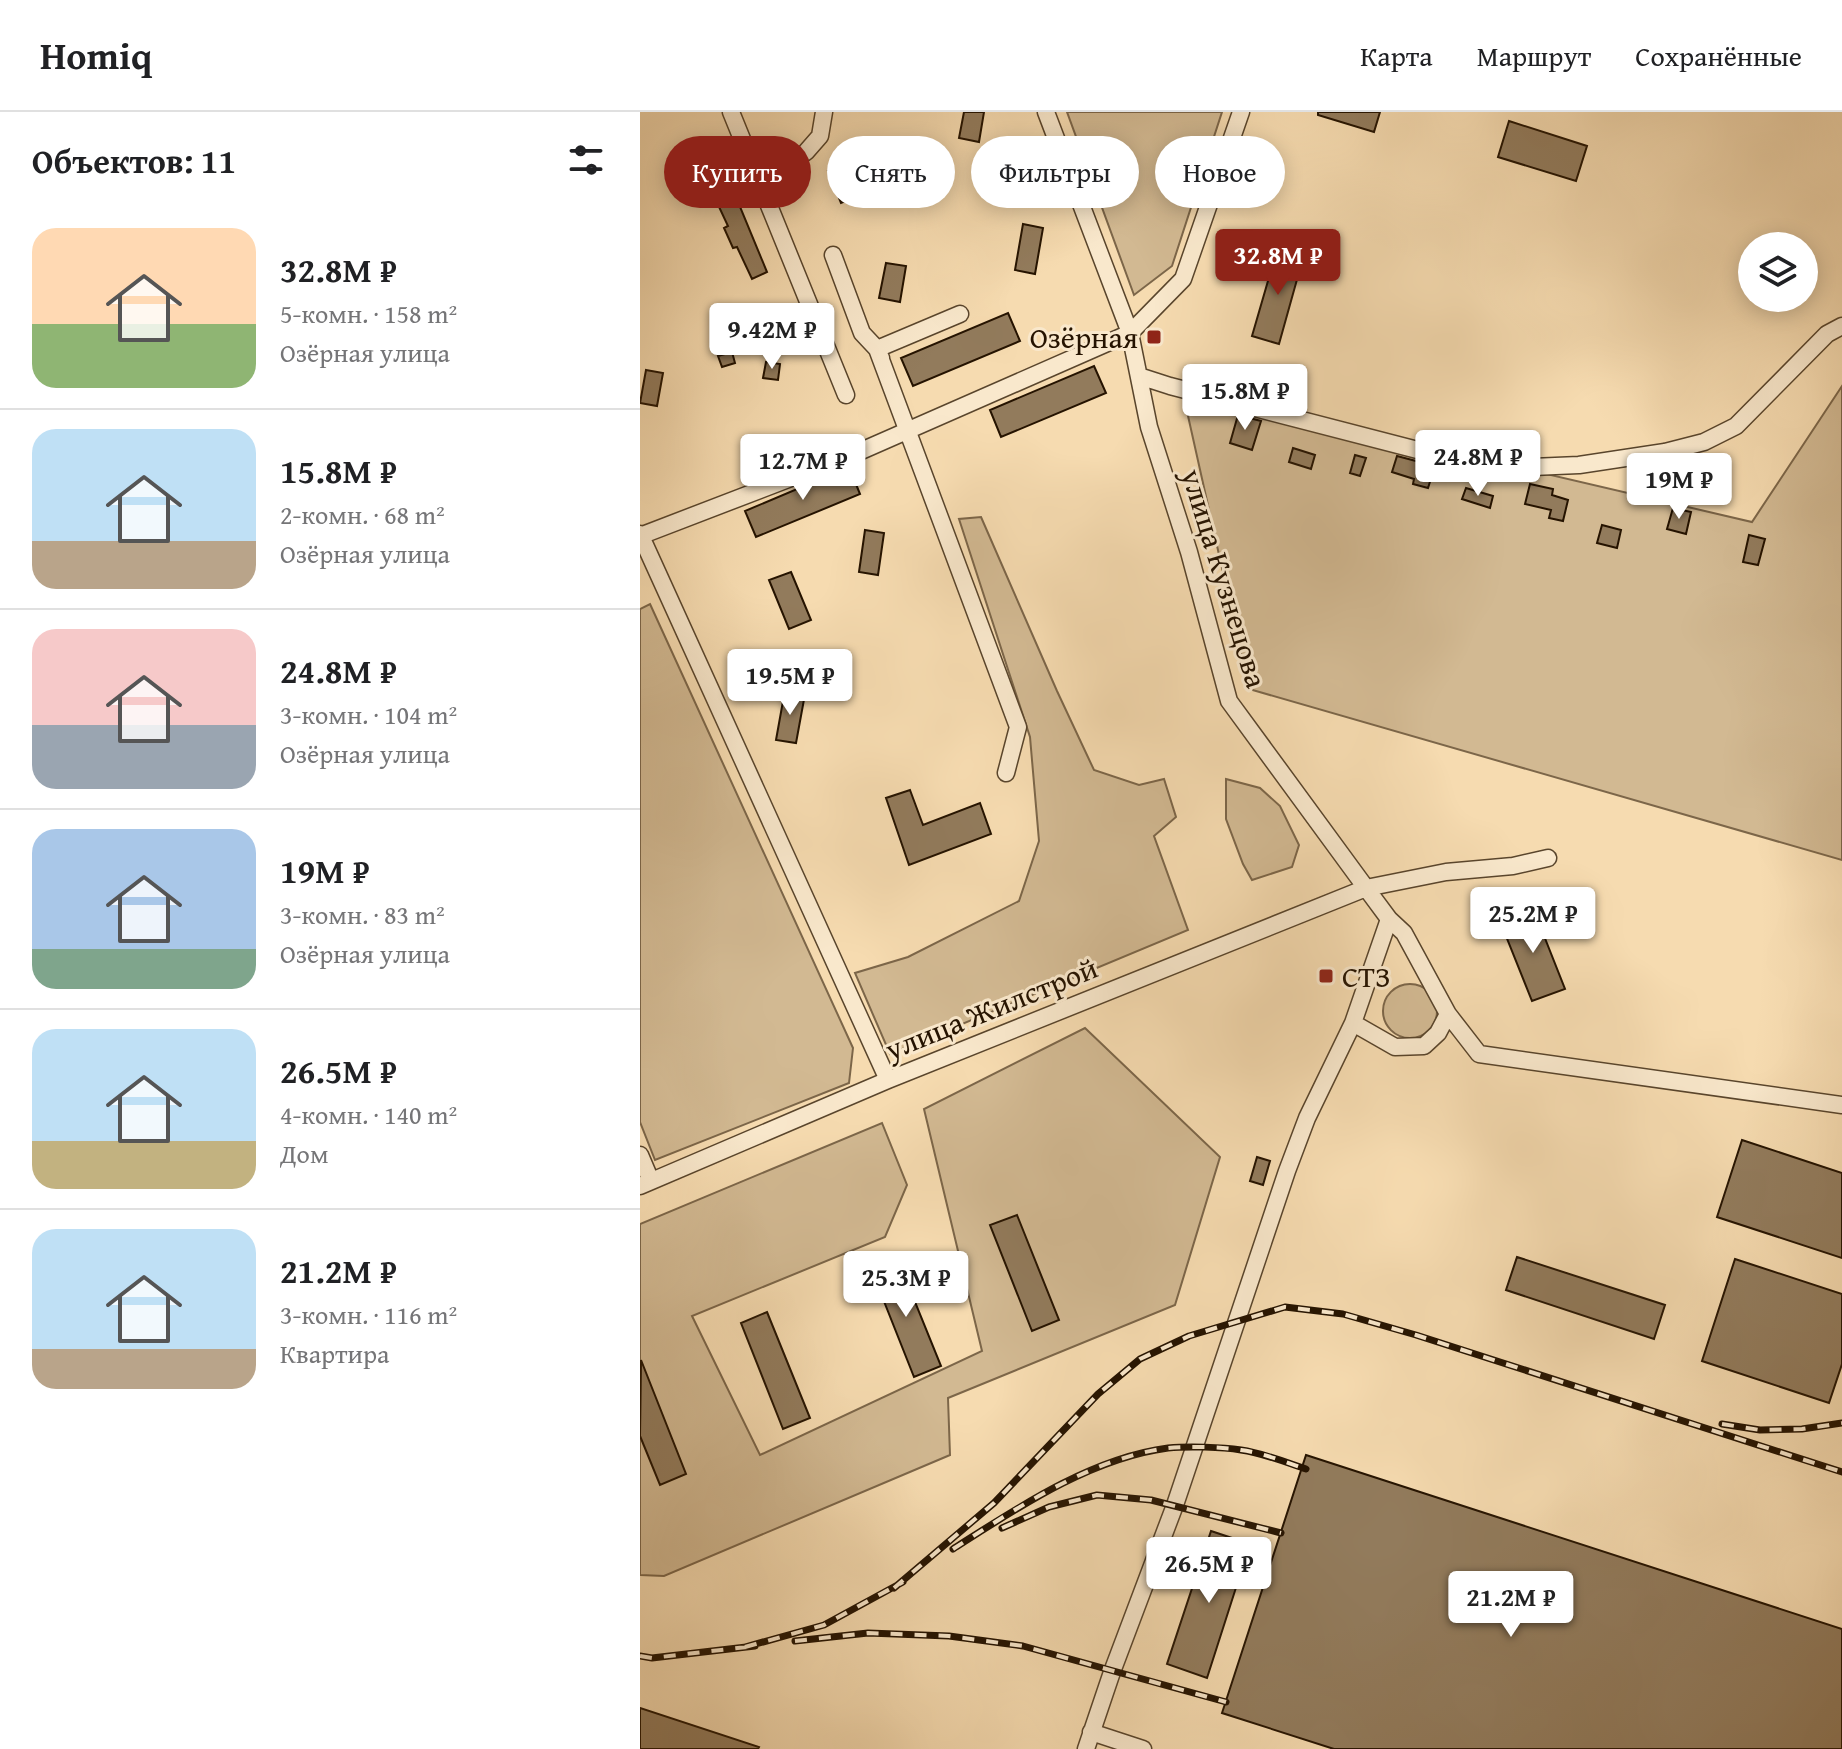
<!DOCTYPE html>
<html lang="ru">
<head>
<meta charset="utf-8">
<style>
	body { margin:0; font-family:"Gentium Book Plus",serif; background:#f2f2f2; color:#202124; height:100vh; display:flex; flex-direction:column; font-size:30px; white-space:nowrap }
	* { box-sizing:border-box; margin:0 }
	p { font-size:26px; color:#757577 }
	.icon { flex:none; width:44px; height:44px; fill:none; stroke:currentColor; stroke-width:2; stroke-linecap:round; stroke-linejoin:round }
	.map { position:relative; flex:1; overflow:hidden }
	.panel { display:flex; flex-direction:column; background:#fff; width:640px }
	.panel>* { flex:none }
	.hud { position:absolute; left:24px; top:24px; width:760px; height:72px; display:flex; gap:16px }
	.tools { position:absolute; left:1098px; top:120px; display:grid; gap:16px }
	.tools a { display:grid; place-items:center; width:80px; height:80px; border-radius:50%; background:#fff; box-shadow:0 4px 20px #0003; font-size:40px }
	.price { position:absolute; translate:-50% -68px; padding:0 18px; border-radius:8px; background:#fff; color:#222; font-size:26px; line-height:52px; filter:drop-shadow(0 2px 4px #0008) }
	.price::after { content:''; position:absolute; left:50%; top:48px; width:24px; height:18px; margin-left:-12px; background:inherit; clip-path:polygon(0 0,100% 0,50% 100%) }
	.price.active { background:#8f2418; color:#fff }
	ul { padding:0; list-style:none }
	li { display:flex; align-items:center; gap:24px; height:200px; padding:0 32px }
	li+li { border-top:2px solid #e0e0e0 }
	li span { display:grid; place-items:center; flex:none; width:224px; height:160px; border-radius:24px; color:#555 }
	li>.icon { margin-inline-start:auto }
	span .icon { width:96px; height:96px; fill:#fffc; stroke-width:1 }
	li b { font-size:34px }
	h2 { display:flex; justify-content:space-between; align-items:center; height:96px; padding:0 32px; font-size:34px }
	.tag { padding:0 28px; border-radius:36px; background:#fff; box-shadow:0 4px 20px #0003; font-size:28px; line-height:72px }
	.tag.active { background:#8f2418; color:#fff }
	header { display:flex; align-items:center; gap:48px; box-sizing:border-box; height:112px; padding:0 40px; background:#fff; border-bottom:2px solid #e0e0e0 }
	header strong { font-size:38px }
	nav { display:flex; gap:44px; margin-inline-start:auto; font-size:28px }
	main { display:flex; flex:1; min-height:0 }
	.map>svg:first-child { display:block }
</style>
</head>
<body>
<header>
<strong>Homiq</strong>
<nav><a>Карта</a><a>Маршрут</a><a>Сохранённые</a></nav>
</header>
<main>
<section class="panel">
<h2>Объектов: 11<svg class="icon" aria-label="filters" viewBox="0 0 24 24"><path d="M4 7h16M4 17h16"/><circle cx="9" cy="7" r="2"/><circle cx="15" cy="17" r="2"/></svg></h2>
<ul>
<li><span style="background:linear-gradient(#ffd9b3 60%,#8fb573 0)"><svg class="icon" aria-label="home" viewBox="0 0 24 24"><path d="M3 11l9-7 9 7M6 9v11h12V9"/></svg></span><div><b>32.8M ₽</b><p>5-комн. · 158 m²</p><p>Озёрная улица</p></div></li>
<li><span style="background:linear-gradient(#bfe0f5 70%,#b9a48a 0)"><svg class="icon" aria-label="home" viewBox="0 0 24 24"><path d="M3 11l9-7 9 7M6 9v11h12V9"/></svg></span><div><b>15.8M ₽</b><p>2-комн. · 68 m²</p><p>Озёрная улица</p></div></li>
<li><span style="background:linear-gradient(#f6c9c9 60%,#9aa5b1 0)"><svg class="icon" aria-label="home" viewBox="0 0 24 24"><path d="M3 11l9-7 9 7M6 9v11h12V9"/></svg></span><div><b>24.8M ₽</b><p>3-комн. · 104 m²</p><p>Озёрная улица</p></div></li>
<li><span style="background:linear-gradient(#a9c7e8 75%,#7fa58c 0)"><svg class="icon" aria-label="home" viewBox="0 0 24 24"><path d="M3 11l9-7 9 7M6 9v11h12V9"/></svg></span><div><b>19M ₽</b><p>3-комн. · 83 m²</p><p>Озёрная улица</p></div></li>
<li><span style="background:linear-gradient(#bfe0f5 70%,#c2b280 0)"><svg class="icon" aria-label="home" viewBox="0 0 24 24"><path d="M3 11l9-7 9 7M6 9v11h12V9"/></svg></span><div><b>26.5M ₽</b><p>4-комн. · 140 m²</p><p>Дом</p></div></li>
<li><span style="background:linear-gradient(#bfe0f5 75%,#b9a48a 0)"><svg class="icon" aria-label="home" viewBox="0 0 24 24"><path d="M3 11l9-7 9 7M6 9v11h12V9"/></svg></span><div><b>21.2M ₽</b><p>3-комн. · 116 m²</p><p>Квартира</p></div></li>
</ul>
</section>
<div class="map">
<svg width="1202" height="1637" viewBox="0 0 1202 1637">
	<rect width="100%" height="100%" fill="#f6dbb0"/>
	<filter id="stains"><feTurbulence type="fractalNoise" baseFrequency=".0025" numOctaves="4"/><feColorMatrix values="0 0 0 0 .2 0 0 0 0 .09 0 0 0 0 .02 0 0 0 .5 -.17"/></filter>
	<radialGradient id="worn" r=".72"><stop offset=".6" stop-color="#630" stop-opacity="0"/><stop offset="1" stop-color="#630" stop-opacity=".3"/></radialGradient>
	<path fill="#d2b992" stroke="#7c6649" stroke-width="2" d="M427,0H582L532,154L494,183Z
		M1202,274V748L609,577L542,277L1112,410Z
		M341,405L417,579L454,658L499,673L524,667L536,705L514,724L548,818L250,942L215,861L268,845L379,789L399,729L390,625L319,407Z
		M10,492L213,936L209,971L15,1048L0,1010V497Z
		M586,667L620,676L640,694L659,733L652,755L612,768L603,752L586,707Z
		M743 899a27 27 0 1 1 54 0a27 27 0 1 1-54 0Z
		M445,916L580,1045L535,1193L308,1286L310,1343L24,1464L0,1463V1112L242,1011L267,1073L245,1125L52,1204L120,1343L342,1239L284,997Z"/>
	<path fill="#927b5c" stroke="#251300" stroke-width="2" d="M324,0H344L339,30L319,26Z
		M678,0H740L734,20L678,3Z
		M869,9L947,34L936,69L858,45Z
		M78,38L87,60L86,61L127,160L112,167L97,135L93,136L84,116L88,114L73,82L75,81L60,45Z
		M379,45L389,73L362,84L351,56Z
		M204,52L218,84L201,91L188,59Z
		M383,112L403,116L395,162L375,158Z
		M637,138L663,146L639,232L612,224Z
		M246,151L266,154L260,190L239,186Z
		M368,201L380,229L273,274L261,246Z
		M92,240L95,251L82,255L78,244Z
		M126,250L140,252L138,268L123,266Z
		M454,254L466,281L361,325L350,298Z
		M6,258L23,261L17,294L0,291Z
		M598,303L621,309L612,338L590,331Z
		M653,336L675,343L671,357L649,350Z
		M715,343L726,346L720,364L710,361Z
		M757,344L795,354L788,376L773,372L774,367L752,360Z
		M209,355L220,382L116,425L105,399Z
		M890,372L913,377L912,383L928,388L923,409L909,406L911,398L885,392Z
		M826,376L853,384L850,396L822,387Z
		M1033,396L1051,400L1046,422L1027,417Z
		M962,413L981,418L977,436L957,431Z
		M225,418L244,421L238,463L219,460Z
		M1109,423L1125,427L1118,453L1103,450Z
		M151,460L171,508L149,517L129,468Z
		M145,578L165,582L156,631L136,628Z
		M270,678L283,713L340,691L351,722L269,753L246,686Z
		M893,796L925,877L892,889L860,809Z
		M1102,1028L1202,1061V1146L1077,1105Z
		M617,1045L630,1049L623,1073L610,1069Z
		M377,1103L419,1208L392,1219L350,1113Z
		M877,1145L1025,1193L1014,1227L866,1178Z
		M1095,1147L1202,1182V1252L1189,1291L1062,1249Z
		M258,1148L301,1254L274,1265L232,1159Z
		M127,1200L170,1306L143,1317L101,1211Z
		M1,1248L46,1362L20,1373L0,1324Z
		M666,1343L1202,1517V1637H694L582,1601Z
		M571,1419L610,1432L567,1566L527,1552Z
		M0,1596L119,1635L118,1637H0Z"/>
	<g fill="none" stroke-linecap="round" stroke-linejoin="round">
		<g stroke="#59452c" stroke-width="19">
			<path id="minor" d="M91,0L206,283
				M406,0L490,221L509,315L549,440L589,589L726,776L749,807L764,821L808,902L839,942L1202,993
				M166,40L180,24L184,0
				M193,143L222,221L237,237L241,246
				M320,202L237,237L378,615L366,661
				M499,264L530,274L820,349L892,355L939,353L1025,340L1064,330L1096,314L1187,222L1202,214
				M0,422L248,968
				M0,424L221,339L490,221L543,167L601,0
				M713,911L755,935L784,934L798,921L808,902
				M0,1043L11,1069
				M0,1074L248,968L726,776L806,760L873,754L908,746
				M451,1620L503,1637
				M446,1637L472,1560L535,1393L647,1059L667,1006L713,911L749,807"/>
		</g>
		<use href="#minor" stroke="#f9e8cc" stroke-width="16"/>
		<g stroke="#251300" stroke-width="7">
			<path id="rail" d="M1082,1312L1120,1318L1162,1317L1202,1311
				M362,1416L409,1395L457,1383L511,1388L641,1421
				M313,1437C377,1396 451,1346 528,1336C548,1334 582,1335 601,1338C623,1341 645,1350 666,1357
				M254,1476L354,1391L458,1282L500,1247L549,1224L645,1195L703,1202L776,1223L1202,1360
				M155,1529L228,1521L309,1524L383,1534L586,1590
				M105,1535L184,1513L263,1470
				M0,1544L12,1546L115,1534"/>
		</g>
		<use href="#rail" stroke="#f9e8cc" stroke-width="4" stroke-dasharray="12" stroke-linecap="butt"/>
	</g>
	<g fill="#8f2418" stroke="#f9e8cc" stroke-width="3">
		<rect x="506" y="217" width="16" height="16" rx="4"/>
		<rect x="678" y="856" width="16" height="16" rx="4"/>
	</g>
	<g text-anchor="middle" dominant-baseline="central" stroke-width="6" stroke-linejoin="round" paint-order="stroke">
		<g font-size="30" fill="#251300" stroke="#f9e8cc" text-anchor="end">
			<text x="498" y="225">Озёрная</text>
			<text x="702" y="864" text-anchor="start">СТЗ</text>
		</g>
		<g font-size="30" fill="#251300" stroke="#f9e8cc">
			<text transform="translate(585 466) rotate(73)">улица Кузнецова</text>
			<text transform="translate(351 896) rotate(-22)">улица Жилстрой</text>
		</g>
	</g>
	<rect width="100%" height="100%" filter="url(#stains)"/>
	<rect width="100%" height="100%" fill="url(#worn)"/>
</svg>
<div class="tools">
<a><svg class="icon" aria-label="layers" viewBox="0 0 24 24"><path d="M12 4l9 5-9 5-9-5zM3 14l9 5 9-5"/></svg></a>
</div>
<b class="price active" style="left:638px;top:185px">32.8M ₽</b>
<b class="price" style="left:132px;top:259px">9.42M ₽</b>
<b class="price" style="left:605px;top:320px">15.8M ₽</b>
<b class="price" style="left:838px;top:386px">24.8M ₽</b>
<b class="price" style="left:163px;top:390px">12.7M ₽</b>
<b class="price" style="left:1039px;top:409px">19M ₽</b>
<b class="price" style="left:150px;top:605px">19.5M ₽</b>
<b class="price" style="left:893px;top:843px">25.2M ₽</b>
<b class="price" style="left:266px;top:1207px">25.3M ₽</b>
<b class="price" style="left:569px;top:1493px">26.5M ₽</b>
<b class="price" style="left:871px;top:1527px">21.2M ₽</b>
<div class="hud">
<a class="tag active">Купить</a>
<a class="tag">Снять</a>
<a class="tag">Фильтры</a>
<a class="tag">Новое</a>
</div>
</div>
</main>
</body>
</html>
